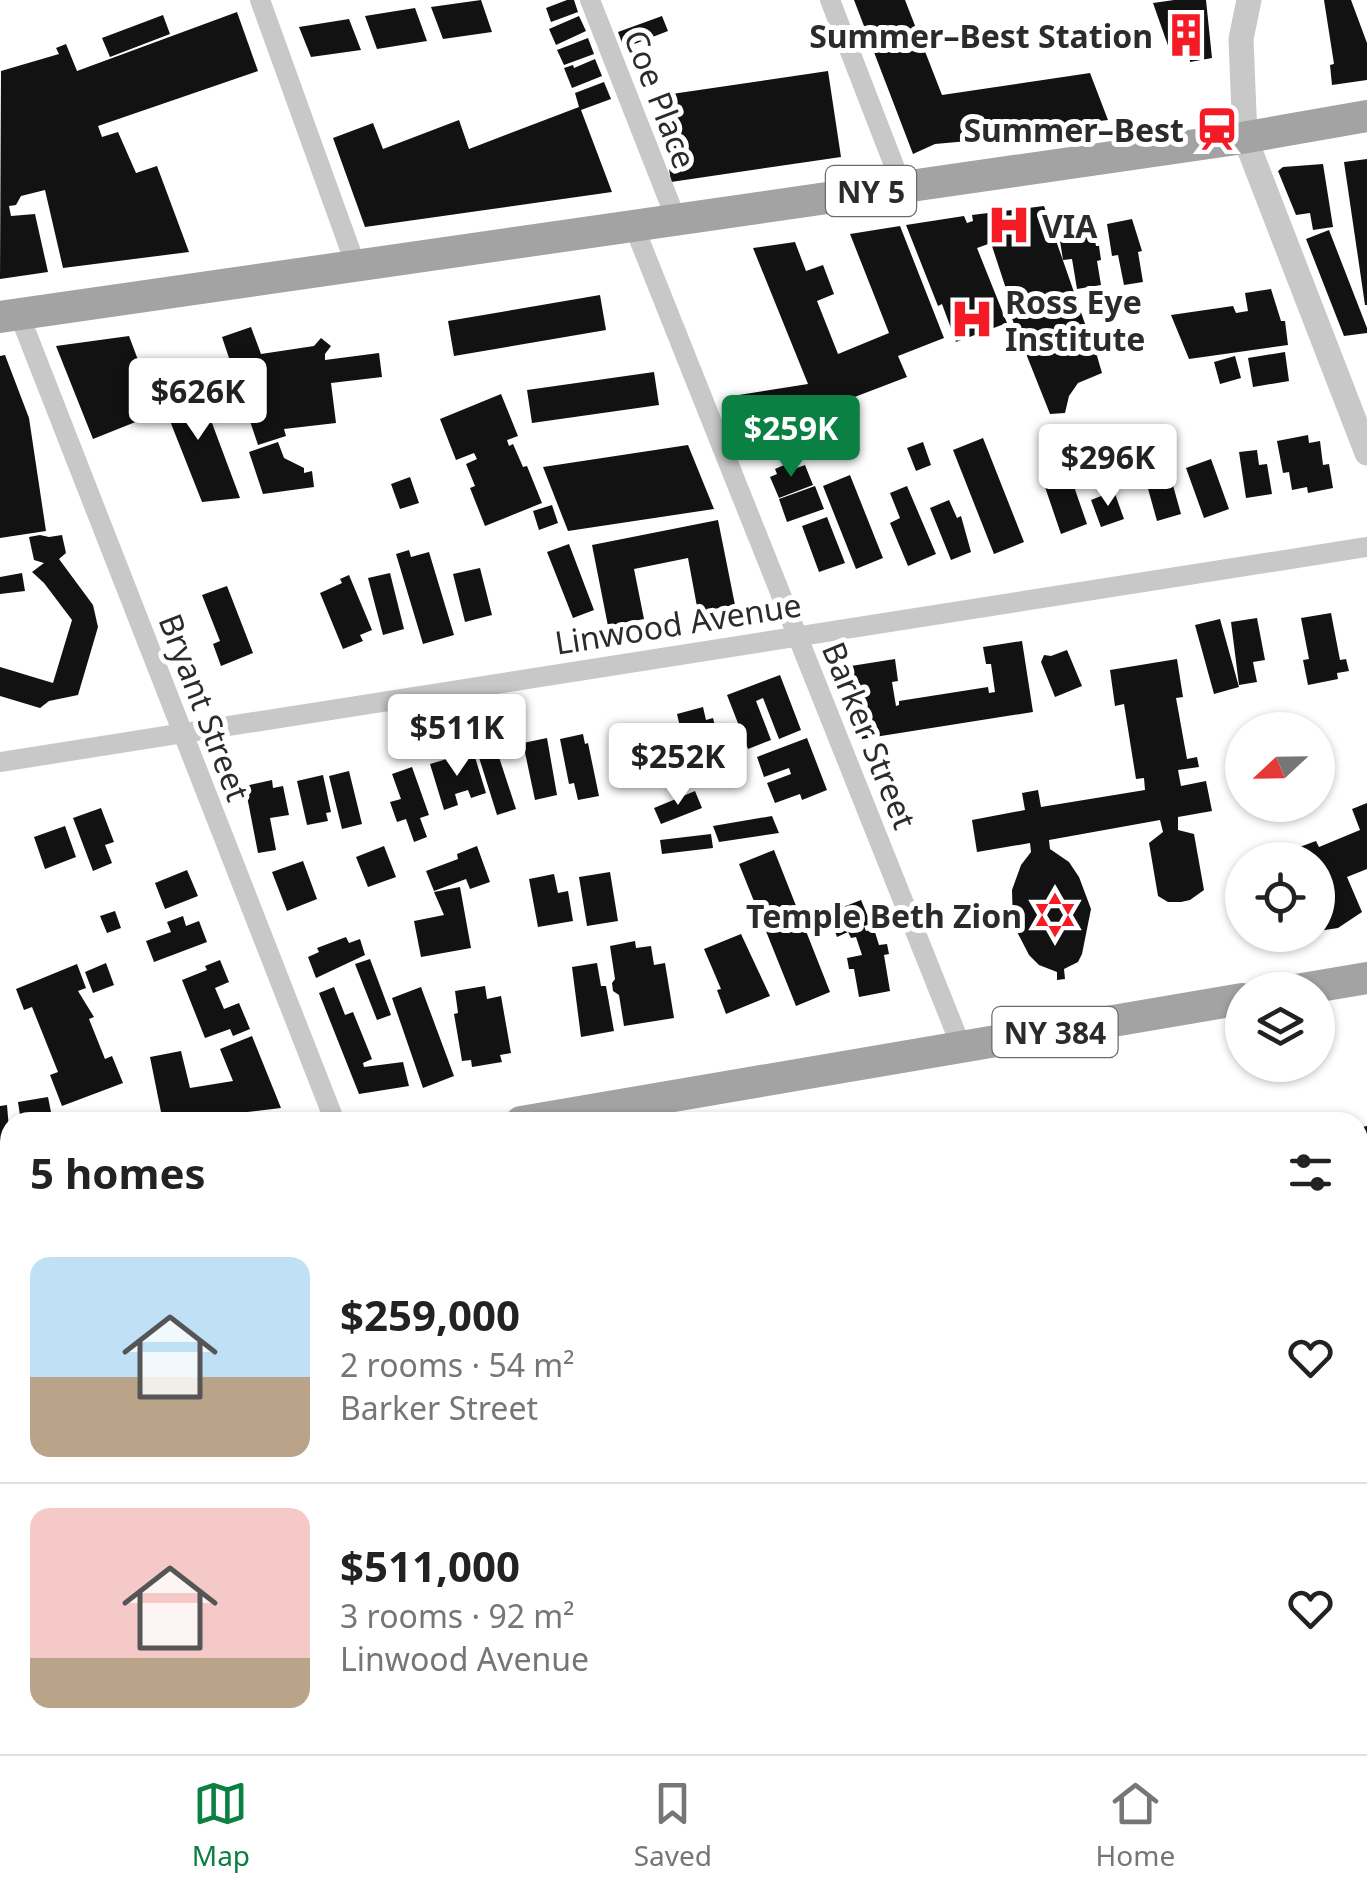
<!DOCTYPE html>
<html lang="en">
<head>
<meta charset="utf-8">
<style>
	body { margin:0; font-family:"Noto Sans",sans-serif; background:#f2f2f2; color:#222; height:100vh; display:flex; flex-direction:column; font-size:38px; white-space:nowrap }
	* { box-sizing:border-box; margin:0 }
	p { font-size:32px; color:#767676 }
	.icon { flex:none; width:55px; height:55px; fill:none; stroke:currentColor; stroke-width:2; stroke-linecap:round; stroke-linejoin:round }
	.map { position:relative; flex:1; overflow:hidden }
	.side { position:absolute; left:0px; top:1112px; width:1368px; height:642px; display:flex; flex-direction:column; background:#fff; border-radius:30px 30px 0 0; box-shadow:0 2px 8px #0004 }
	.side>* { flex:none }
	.needle { width:65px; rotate:248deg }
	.tools { position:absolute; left:1225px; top:712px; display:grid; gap:20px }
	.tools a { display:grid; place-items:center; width:110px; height:110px; border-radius:50%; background:#fff; box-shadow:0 2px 8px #0004; font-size:50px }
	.price { position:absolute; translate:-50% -85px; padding:0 22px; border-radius:10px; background:#fff; color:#222; font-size:32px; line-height:65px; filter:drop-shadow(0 2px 5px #0008) }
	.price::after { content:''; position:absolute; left:50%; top:60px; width:30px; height:22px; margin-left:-15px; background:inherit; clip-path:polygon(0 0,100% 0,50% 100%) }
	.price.selected { background:#0b8043; color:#fff }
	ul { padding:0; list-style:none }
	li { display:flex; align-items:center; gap:30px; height:250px; padding:0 30px }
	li+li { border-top:2px solid #e0e0e0 }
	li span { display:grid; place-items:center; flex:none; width:280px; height:200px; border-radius:20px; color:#555 }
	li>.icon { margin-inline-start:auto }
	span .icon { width:120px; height:120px; fill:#fffc; stroke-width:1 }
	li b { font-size:42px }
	h2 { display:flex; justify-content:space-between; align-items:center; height:120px; padding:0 30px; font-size:42px }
	.tab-bar { display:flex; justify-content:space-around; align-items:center; height:140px; border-top:2px solid #e0e0e0; background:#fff; font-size:28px; color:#767676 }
	.tab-bar a { display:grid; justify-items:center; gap:5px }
	.tab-bar .selected { color:#0b8043 }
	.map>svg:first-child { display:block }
</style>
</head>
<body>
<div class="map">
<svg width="1367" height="1754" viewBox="0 0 1367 1754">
	<rect width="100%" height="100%" fill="#fff"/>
	<path fill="#121212" d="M481,0L492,32L443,39L431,7Z
		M567,0H574L578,12L551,22L546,8Z
		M854,0H905L942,95L1090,73L1108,120L1040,128L1023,136L935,144L913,154Z
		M1174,0H1206L1212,58L1190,62L1189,54L1172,57L1153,3Z
		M1324,0H1351L1367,43V80L1332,85L1330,65L1334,64Z
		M415,8L427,41L377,49L365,16Z
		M237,12L258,71L98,126L102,137L118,132L136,173L157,166L189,252L63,268L45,190L21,196L16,205L9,206L11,216L35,214L48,272L0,279L1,71L59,54L56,48L66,44L77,71Z
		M163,15L170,34L110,57L102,38Z
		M579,16L586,31L556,45L549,29Z
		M662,16L668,31L624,48L618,32Z
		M349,19L361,50L311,57L299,27Z
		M588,38L594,54L564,65L557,50Z
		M595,59L602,76L572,88L564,68L573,65L574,68Z
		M828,71L841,157L671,182L658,96Z
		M604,82L611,99L581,110L612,192L365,227L333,138L373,123L383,149L459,120L469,149L579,107L575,93Z
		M1367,159V305H1365L1344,162Z
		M1323,164L1333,227L1313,230L1310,213L1296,215L1278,171L1283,167Z
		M1044,206L1091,341L1095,339L1094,336L1105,332L1112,350L1097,356L1102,373L1078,383L1069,396L1065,413L1050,414L1007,306L1011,304L991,243L977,248L1007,323L956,342L942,304L938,306L906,225L964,216L967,223L973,221L972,215Z
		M1132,219L1142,251L1138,252L1143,282L1124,285L1118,255L1112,256L1107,224Z
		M1079,224L1080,231L1093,229L1096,246H1099L1101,260L1097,261L1101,285L1077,289L1072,259L1063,260L1058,228Z
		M900,226L944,338L898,356L907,377L852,398L854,402L735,421L726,397L808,384L753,248L795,242L806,271L823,265L834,294L817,301L838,354L889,333L850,234Z
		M1329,230L1367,328V333L1344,336L1306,239Z
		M1271,289L1281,321H1285L1288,345L1189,359L1171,315L1233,306L1236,313L1248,311L1245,293Z
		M600,295L606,330L454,356L448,321Z
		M251,327L261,354L314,346L321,338L331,346L325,354V360L379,353L382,377L331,383L336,423L284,429L286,436L258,445L222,337Z
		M129,336L158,413L93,439L56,346Z
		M1285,352L1289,381L1253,387L1248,358Z
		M5,355L29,418L46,531L0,538V356Z
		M1235,356L1241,378L1220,384L1214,362Z
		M654,372L659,405L532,423L527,390Z
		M187,379L201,413L197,415L199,419L209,415L240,498L202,502L155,383Z
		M501,394L518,436L507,440L509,446L513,444L523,467L527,466L542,503L485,526L470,488L475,486L466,464L477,459L474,453L456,460L440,419Z
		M1308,435L1309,443L1320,441L1323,465L1329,464L1333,488L1308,493L1307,487L1292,490L1289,472L1283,473L1277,441Z
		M983,438L1024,542L994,554L953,450Z
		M278,442L284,458L304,468V473L312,471L314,487L263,494L249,452Z
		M923,442L931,465L916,471L907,448Z
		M688,445L714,509L568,531L543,467Z
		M1257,450L1259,465L1267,464L1272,494L1246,498L1239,452Z
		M1211,459L1229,509L1204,518L1186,468Z
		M791,462L794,469L805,465L813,485L779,498L770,477L777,474L775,469Z
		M1167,464L1181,514L1157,521L1147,485L1152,483L1148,469Z
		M850,475L883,558L856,569L823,486Z
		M410,477L419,503L400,509L391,484Z
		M1071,478L1087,524L1061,534L1045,487Z
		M815,486L824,509L787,522L779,499Z
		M907,486L936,554L908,566L890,523L900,518L890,493Z
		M1114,491L1124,519L1101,527L1091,500Z
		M949,500L957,518L961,516L971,552L951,560L930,508Z
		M552,505L558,523L539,530L533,511Z
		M827,517L845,563L819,572L802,526Z
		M718,520L735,605L698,612L688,558L634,569L644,619L608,626L592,545Z
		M40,535L49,537L62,535L66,553L59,559L93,605L98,627L78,695L49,701L40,708L0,696V667L53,683L72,620L44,583L32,572L44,563L34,560L29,537Z
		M569,544L594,610L573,618L547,552Z
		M409,550L411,557L429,552L454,635L423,644L396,554Z
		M480,568L492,615L465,622L453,574Z
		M22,573L25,591L0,594V577Z
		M390,573L404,629L383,635L368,578Z
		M349,575L372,630L360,635L363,641L343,649L320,593L342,583L340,579Z
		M227,586L253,653L221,666L213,644L220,641L202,595Z
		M1331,613L1340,660L1346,659L1349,671L1337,673L1338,679L1308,685L1303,660L1309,659L1301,618Z
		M1257,618L1265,660L1253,662L1257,682L1239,685L1231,622Z
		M1220,619L1239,687L1214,694L1195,625Z
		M1022,641L1033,712L862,739L851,666L895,659L898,681L892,682L896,706L899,705V701L988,687L989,693L995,692L991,664H986L983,647Z
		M1067,650L1082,686L1055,697L1041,662L1044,655L1051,656Z
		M1177,659L1183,697L1176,698L1187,759L1197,757L1199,767L1178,770L1181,786L1206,781L1212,811L1178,817V830L1194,834L1204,890L1190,900L1181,902H1168L1158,896L1149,843L1163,832L1160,820L1049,840L1050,849L1069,862L1079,877L1091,909L1082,954L1078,962L1064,969L1065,979L1057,980V972L1039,965L1029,955L1013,924L1012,890L1021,865L1031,852L1030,843L977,852L972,820L1025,810L1022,793L1038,790L1041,807L1145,790L1144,778L1136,779L1124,704L1115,706L1110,670Z
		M780,675L801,730L779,739L763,698L756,701L771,740L748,749L727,695Z
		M703,707L706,720L713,718L719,743L710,745L713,759L689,765L677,714Z
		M646,727L652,764L631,767L625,730Z
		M583,734L585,744L588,743L599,796L578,800L574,783L569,784L560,739Z
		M547,738L557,795L535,800L523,743Z
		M807,738L827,790L802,800L800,794L775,803L767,783L791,774L789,768L764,777L757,757Z
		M495,745L516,809L497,815L477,751Z
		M474,754L486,793L471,798L468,790L455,794L458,805L444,810L430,764L460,755L461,759Z
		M412,767L429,815L420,818L427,837L414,842L406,819L397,822L390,802L401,799L392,774Z
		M349,771L362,824L342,829L329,776Z
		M323,775L331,812L326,813L328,821L307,825L297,781Z
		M272,780L273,788L283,786L289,815L270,818L276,850L258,853L245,786Z
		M695,791L702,808L661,824L654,808Z
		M1367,803V869L1347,877L1362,912L1338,928L1318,931V860H1286L1283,853L1316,841L1319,847L1360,830L1352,809Z
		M101,808L114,842L105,845L112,863L93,871L73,818Z
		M772,816L779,833L719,842L713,826Z
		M65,826L76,857L45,869L34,837Z
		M711,834L713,848L662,854L660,840Z
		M384,846L396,877L368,887L356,857Z
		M477,846L490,882L470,889L466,879L434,891L426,871L458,859L457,854Z
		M774,850L830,992L796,1006L739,864Z
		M303,861L317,899L287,911L272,872Z
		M187,870L198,896L165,909L155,883Z
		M610,872L618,921L587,926L579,877Z
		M554,874L558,893L568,891L573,921L538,927L529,879Z
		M460,887L471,948L421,957L414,921L444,915L434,892Z
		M861,900L871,924L864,926L866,931L874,929L879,945L887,944L889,954L884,955L890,991L859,997L854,969H849L847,958L862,955L856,937L851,938L848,932L837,937L828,913Z
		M115,911L121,928L107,933L100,916Z
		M183,916L186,926L199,921L207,942L154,962L146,941L171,932L167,922Z
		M741,934L770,996L726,1014L717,990L721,989L704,949Z
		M346,937L349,943L360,939L365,955L316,978L308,957L319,952L317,948Z
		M635,941L636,948L651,946L654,965L665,963L674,1018L624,1026L619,995L613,991L612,983L615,979L610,946Z
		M370,959L391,1015L377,1020L355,964Z
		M220,960L229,982L215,988L224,1009L239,1003L250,1029L233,1036L230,1029L205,1038L182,980L207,970L205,966Z
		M106,963L114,985L93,993L85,972Z
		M597,963L601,986H606L614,1031L581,1037L572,967Z
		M77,964L86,988L78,991L94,1017L89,1019L105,1059L112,1056L123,1083L62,1106L50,1075L58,1072L32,1007L24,1010L16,989Z
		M485,986L487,999L501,996L511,1053L500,1055L502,1062L472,1067L471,1060L462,1061L454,1014L458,1013L455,991Z
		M334,987L345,1015L353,1012L372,1059L363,1063L364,1067L403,1062L409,1086L359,1094L319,993Z
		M421,987L454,1076L423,1088L392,998Z
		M252,1036L281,1108L163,1122L150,1057L181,1051L190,1088L233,1081L220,1049Z
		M48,1097L53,1122H21L18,1102Z
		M7,1105L10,1141L5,1142L6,1148L0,1149V1106Z
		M1367,1126V1146L1358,1151V1128Z
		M2,1281L9,1325L0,1326V1282Z
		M1358,1520L1363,1534L1367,1533V1564L1358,1568Z
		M1367,1708V1754H1341L1337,1745H1358V1712Z
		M154,1745H204L182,1754H157Z
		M312,1745H366L343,1754H315Z
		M487,1745H526L530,1754H481L479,1748Z
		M679,1745H698L701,1752L682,1754Z
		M725,1745H748L752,1754H729Z
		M777,1745H797L801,1754H780Z
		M804,1745H834L837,1754H807Z
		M846,1745H878L881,1754H849Z
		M884,1745H922L925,1752L888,1754Z"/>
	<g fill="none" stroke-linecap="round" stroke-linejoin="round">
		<path stroke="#c8c8c8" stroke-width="15" d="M996,1745L1000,1754"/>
		<path stroke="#c8c8c8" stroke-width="20" d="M260,0L356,266
			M590,0L676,219
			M830,0L902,186
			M633,224L961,1046
			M19,314L335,1122
			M0,762L1367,547
			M1358,1655L1367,1651
			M282,1745L286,1754
			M580,1745L584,1754
			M1328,1745L1332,1754
			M1095,1754L1118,1745"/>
		<path stroke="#c8c8c8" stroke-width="25" d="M1249,0L1241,39L1245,138L1367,453"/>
		<path stroke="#a3a3a3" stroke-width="32" d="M0,317L1230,140L1367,116
			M1296,990L1367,978
			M521,1122L1242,999
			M0,1210L10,1209"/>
	</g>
	<defs>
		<g id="building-bare" transform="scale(3.45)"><path d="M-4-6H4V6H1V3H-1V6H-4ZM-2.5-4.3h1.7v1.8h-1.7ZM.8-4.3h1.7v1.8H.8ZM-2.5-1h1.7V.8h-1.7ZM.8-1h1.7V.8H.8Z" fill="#f51b25" stroke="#fff" stroke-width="2.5" paint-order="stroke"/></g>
		<g id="station-bare" transform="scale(3.45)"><path d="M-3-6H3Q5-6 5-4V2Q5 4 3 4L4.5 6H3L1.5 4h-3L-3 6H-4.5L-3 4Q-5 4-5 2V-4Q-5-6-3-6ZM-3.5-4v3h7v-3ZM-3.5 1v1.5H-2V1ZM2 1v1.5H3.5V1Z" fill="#f51b25" stroke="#fff" stroke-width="2.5" paint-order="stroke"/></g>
		<g id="hospital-bare" transform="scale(3.45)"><path d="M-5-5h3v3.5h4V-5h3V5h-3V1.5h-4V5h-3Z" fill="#f51b25" stroke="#fff" stroke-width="2.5" paint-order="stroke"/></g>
		<g id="synagogue-bare" transform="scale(3.45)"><path d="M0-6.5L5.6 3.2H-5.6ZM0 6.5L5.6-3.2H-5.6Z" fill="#f51b25" stroke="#fff" stroke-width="2.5" paint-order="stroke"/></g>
	</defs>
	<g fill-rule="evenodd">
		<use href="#building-bare" x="1186" y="35"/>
		<use href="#station-bare" x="1217" y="129"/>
		<use href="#hospital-bare" x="1009" y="225"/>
		<use href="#hospital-bare" x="972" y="319"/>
		<use href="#synagogue-bare" x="1055" y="915"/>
	</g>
	<g text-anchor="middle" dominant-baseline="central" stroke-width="10" stroke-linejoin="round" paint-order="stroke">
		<g fill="#fff" stroke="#6b6b6b" stroke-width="2.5">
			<rect x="826" y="166" width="90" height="50" rx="8"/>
			<rect x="992.5" y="1007" width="125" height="50" rx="8"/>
		</g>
		<g font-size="30" font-weight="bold" fill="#2b2b2b">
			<text x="871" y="191">NY 5</text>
			<text x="1055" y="1032">NY 384</text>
		</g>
		<g font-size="32" font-weight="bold" fill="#2b2b2b" stroke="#fff" text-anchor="end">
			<text x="1153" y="35">Summer–Best Station</text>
			<text x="1184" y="129">Summer–Best</text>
			<text x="1042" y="225" text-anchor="start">VIA</text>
			<text x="1005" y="301" text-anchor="start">Ross Eye<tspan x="1005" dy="37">Institute</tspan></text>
			<text x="1022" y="915">Temple Beth Zion</text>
		</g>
		<g font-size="32" fill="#2b2b2b" stroke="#fff">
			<text transform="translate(661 99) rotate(69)">Coe Place</text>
			<text transform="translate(678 623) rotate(-9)">Linwood Avenue</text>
			<text transform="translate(205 707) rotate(69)">Bryant Street</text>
			<text transform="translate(870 735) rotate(68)">Barker Street</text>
		</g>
	</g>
</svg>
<div class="tools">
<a><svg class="needle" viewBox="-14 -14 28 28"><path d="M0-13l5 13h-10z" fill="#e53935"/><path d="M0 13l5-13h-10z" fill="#767676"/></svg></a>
<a><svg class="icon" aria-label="locate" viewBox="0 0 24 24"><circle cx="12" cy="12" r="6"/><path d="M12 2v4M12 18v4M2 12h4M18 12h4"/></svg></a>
<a><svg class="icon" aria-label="layers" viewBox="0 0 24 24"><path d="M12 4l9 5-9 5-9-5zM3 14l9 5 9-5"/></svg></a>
</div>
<b class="price" style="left:198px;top:443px">$626K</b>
<b class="price selected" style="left:791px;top:480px">$259K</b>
<b class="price" style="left:1108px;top:509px">$296K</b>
<b class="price" style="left:457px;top:779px">$511K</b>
<b class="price" style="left:678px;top:808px">$252K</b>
<section class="side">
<h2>5 homes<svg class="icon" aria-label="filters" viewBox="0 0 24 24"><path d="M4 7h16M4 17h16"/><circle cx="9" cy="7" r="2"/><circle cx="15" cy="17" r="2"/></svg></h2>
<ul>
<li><span style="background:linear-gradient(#bfe0f5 60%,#b9a48a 0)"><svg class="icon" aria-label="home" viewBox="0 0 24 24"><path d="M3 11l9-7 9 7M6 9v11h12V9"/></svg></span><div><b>$259,000</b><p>2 rooms · 54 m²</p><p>Barker Street</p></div><svg class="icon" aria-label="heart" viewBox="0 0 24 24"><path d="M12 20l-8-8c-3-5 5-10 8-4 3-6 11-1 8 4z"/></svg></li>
<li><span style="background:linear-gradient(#f6c9c9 75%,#b9a48a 0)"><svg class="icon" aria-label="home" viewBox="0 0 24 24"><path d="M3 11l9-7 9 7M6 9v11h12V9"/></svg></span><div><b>$511,000</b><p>3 rooms · 92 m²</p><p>Linwood Avenue</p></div><svg class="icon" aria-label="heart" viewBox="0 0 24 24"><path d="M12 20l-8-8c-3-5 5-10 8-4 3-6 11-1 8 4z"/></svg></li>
</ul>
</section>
</div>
<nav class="tab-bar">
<a class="selected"><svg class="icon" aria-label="map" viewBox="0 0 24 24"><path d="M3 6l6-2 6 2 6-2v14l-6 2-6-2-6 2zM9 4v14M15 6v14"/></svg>Map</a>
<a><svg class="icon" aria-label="saved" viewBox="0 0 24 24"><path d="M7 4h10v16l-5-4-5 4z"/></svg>Saved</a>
<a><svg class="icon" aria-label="home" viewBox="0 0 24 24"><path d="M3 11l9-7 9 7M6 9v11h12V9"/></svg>Home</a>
</nav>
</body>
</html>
